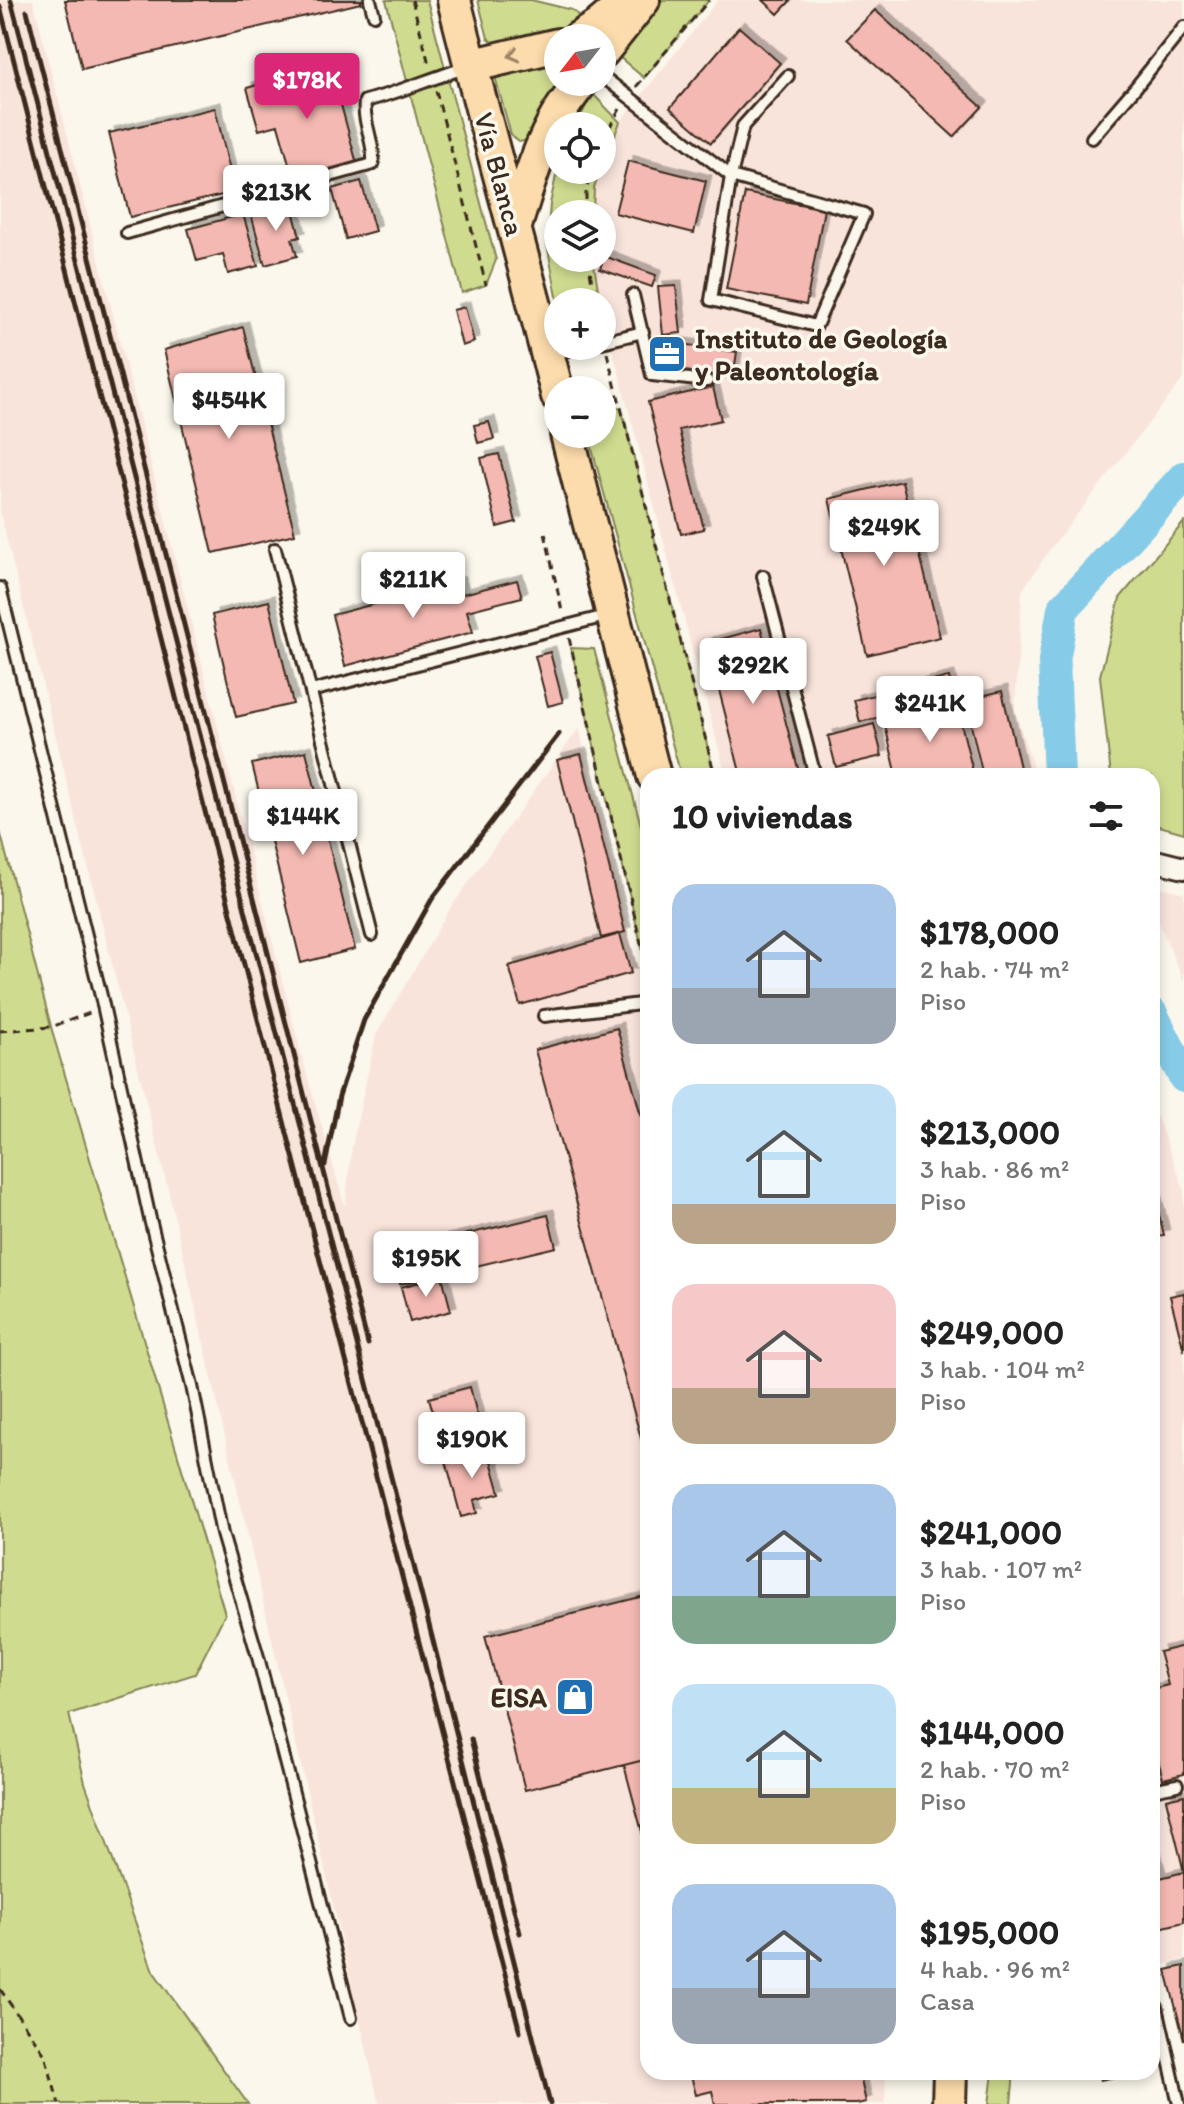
<!DOCTYPE html>
<html lang="es">
<head>
<meta charset="utf-8">
<style>
	body { margin:0; font-family:Itim,sans-serif; background:#f6f6f6; color:#222; height:100vh; display:flex; flex-direction:column; font-size:30px; white-space:nowrap }
	* { box-sizing:border-box; margin:0 }
	p { font-size:26px; color:#767676 }
	.icon { flex:none; width:44px; height:44px; fill:none; stroke:currentColor; stroke-width:2; stroke-linecap:round; stroke-linejoin:round }
	.map { position:relative; flex:1; overflow:hidden }
	.panel { position:absolute; left:640px; top:768px; width:520px; height:1312px; display:flex; flex-direction:column; background:#fff; border-radius:24px; box-shadow:0 4px 12px #0003 }
	.panel>* { flex:none }
	.needle { width:52px; rotate:239deg }
	.buttons { position:absolute; left:544px; top:24px; display:grid; gap:16px }
	.buttons a { display:grid; place-items:center; width:72px; height:72px; border-radius:50%; background:#fff; box-shadow:0 4px 12px #0003; font-size:40px }
	.price { position:absolute; translate:-50% -68px; padding:0 18px; border-radius:8px; background:#fff; color:#222; font-size:26px; line-height:52px; filter:drop-shadow(0 2px 4px #0008) }
	.price::after { content:''; position:absolute; left:50%; top:48px; width:24px; height:18px; margin-left:-12px; background:inherit; clip-path:polygon(0 0,100% 0,50% 100%) }
	.price.active { background:#db2777; color:#fff }
	ul { padding:0; list-style:none }
	li { display:flex; align-items:center; gap:24px; height:200px; padding:0 32px }
	li span { display:grid; place-items:center; flex:none; width:224px; height:160px; border-radius:24px; color:#555 }
	li>.icon { margin-inline-start:auto }
	span .icon { width:96px; height:96px; fill:#fffc; stroke-width:1 }
	li b { font-size:34px }
	h2 { display:flex; justify-content:space-between; align-items:center; height:96px; padding:0 32px; font-size:34px }
	.map>svg:first-child { display:block }
</style>
</head>
<body>
<div class="map">
<svg width="1184" height="2104" viewBox="0 0 1184 2104">
	<defs>
		<filter id="shadow"><feDropShadow dx="5.5" dy="-5.5" stdDeviation="0" flood-color="#0004"/></filter>
	</defs>
	<rect width="100%" height="100%" fill="#fbf7ec"/>
	<filter id="ink" filterUnits="userSpaceOnUse"><feTurbulence type="fractalNoise" baseFrequency=".0125" numOctaves="2"/><feDisplacementMap in="SourceGraphic" scale="16" xChannelSelector="R" yChannelSelector="G"/><feConvolveMatrix kernelMatrix="1 2 1 2 8 2 1 2 1" color-interpolation-filters="sRGB"/></filter>
	<g filter="url(#ink)">
		<path fill="#f9e4db" d="M0,0H33L301,1054L345,1207L352,1146L376,1035L451,907L579,728L648,1010V2072H886L885,2104H379L171,1202L0,512Z
			M718,0H1184V378L1051,548L1022,591L1015,711L1036,776H726L602,310L593,258H602V214H593L594,188L620,122Z
			M1152,885L1184,893V982L1152,906Z
			M1152,1104L1184,1189V1959L1152,1968Z"/>
		<path fill="#cfdc90" stroke="#858357" stroke-width="2" d="M386,0H427L496,260L486,285L462,293Z
			M478,0H531L572,10L577,14L578,19L572,28L497,45L488,38Z
			M662,0H709L644,78L617,55Z
			M558,57V82H568L529,140L519,142L511,135L496,80V75Z
			M592,93L620,122L602,168V126H576Z
			M558,167V170H601L594,188L593,214H558V258H593L600,302H558L547,244L550,204Z
			M621,407L715,776H681L588,434H602V411Z
			M1184,522V833L1152,824V776H1111L1100,676L1120,598Z
			M571,648L594,649L648,852V973Z
			M0,831L54,1038L225,1614L195,1674L69,1714L85,1783L153,1971L248,2104H0Z
			M1014,2072L1011,2104H989L993,2073Z"/>
		<g fill="none" stroke-linecap="round" stroke-linejoin="round">
			<path stroke="#86cbe7" stroke-width="32" d="M1059,776L1054,661L1063,609L1184,477
				M1152,1014L1184,1077"/>
		</g>
		<path fill="#f4b9b2" stroke="#3b2a1e" stroke-width="2" filter="url(#shadow)" d="M65,0H361V3L82,69Z
			M763,0H791L778,14Z
			M875,10L982,107L954,137L847,39Z
			M739,27L780,63L711,143L670,108Z
			M330,64L357,164L294,181L278,125L259,130L247,88L274,80L279,97L287,94L282,77Z
			M215,108L235,192L130,217L109,133Z
			M628,161L706,181L694,233L615,213Z
			M361,181L375,231L346,239L332,189Z
			M745,193L824,209L806,305L726,289Z
			M291,203L300,237L292,239L297,256L265,265L251,214Z
			M243,214L258,266L228,274L223,254L197,261L188,229Z
			M604,256L656,275L652,287L600,269Z
			M676,286L681,333L663,335L658,287Z
			M465,307L474,342L462,346L453,310Z
			M243,327L295,534L213,553L164,350Z
			M660,341L737,352L733,378L656,367Z
			M713,387L721,420L679,430L704,529L681,534L648,402Z
			M489,422L494,439L478,443L474,425Z
			M499,454L516,522L497,527L481,458Z
			M902,481L940,637L867,655L829,499Z
			M517,580L522,597L467,611L473,632L345,666L332,615L459,582L463,594Z
			M269,601L293,704L236,717L212,615Z
			M761,628L800,776H741L707,643Z
			M550,652L563,702L548,706L535,656Z
			M949,677L954,699L860,722L854,700Z
			M1002,691L1022,776H983L965,700Z
			M956,703L974,776H897L884,721Z
			M874,724L882,756L836,767L828,736Z
			M306,751L355,949L301,963L252,764Z
			M581,754L625,932L601,938L557,760Z
			M620,934L631,973L520,1005L509,966Z
			M617,1028L648,1141V1464L535,1050Z
			M1152,1187L1164,1235L1152,1237Z
			M548,1215L556,1247L400,1284L392,1252Z
			M442,1276L451,1311L410,1322L401,1287Z
			M1184,1293V1351L1170,1296Z
			M470,1387L480,1426L440,1437L429,1398Z
			M488,1450L500,1493L474,1500L477,1513L461,1517L446,1461Z
			M648,1595V1759L525,1790L485,1636Z
			M1184,1646V1774L1163,1779L1152,1737V1689L1168,1685L1159,1652Z
			M648,1759V1854L624,1765Z
			M1184,1795V1922L1152,1930V1846L1160,1878L1184,1872L1166,1799Z
			M1184,1966V2040L1166,1970Z
			M690,2072H859L866,2102L857,2104H715L712,2091L696,2095Z
			M1098,2072H1127L1128,2074L1100,2080Z"/>
		<g fill="none" stroke-linecap="round" stroke-linejoin="round">
			<g stroke="#3b2a1e" stroke-width="16">
				<path id="lane" d="M370,0L374,15
					M602,76L731,176L864,214L816,326L711,300L731,176L743,126L788,76
					M1092,138L1136,87L1184,27
					M127,233L373,164C375,142 362,122 365,101C399,93 431,78 465,68
					M633,295L652,375L707,381
					M602,342L643,332
					M552,354L585,346
					M275,549L372,935
					M763,576L815,776
					M0,588L101,996L150,1219L192,1386L222,1534L258,1657L351,2018
					M311,691L610,615
					M544,1016L648,1003
					M1152,1790L1177,1785
					M1157,2007L1179,2104"/>
			</g>
			<g stroke="#3b2a1e" stroke-width="26">
				<path id="street" d="M1152,860L1184,868"/>
			</g>
			<g stroke="#3b2a1e" stroke-width="38">
				<path id="primary" d="M454,0C487,132 525,263 558,396
					M579,38L598,26L623,5
					M602,52L643,0
					M470,66L558,45
					M515,226C527,188 538,148 559,113C565,103 574,92 581,82
					M567,434L654,776
					M949,2104L950,2072"/>
			</g>
			<path stroke="#3b2a1e" stroke-width="3" stroke-dasharray="8 6" stroke-linecap="butt" d="M412,0L429,64
				M636,87L709,0
				M436,91L486,285
				M602,140L620,109
				M586,214V191L591,170
				M588,258L595,302
				M607,353L715,776
				M545,533L562,611
				M569,638L648,973
				M0,1031L51,1027L90,1013
				M0,1989L45,2055L59,2104"/>
			<use href="#lane" stroke="#fbf7ec" stroke-width="10"/>
			<use href="#street" stroke="#fbf7ec" stroke-width="20"/>
			<use href="#primary" stroke="#fcdcac" stroke-width="32"/>
			<path stroke="#3b2a1e" stroke-width="5" d="M11,0L426,1613L550,2104
				M0,6L280,1106L520,2032
				M27,11L368,1344
				M325,1165L339,1096L364,1020L432,899L559,734
				M471,1739L520,1933"/>
		</g>
		<defs><path id="oneway-chevron" d="M-2-3.5L2.5 0L-2 3.5" fill="none" stroke-width="1.6" stroke-linecap="round" stroke-linejoin="round" transform="scale(2)"/></defs>
		<use stroke="#9c8365" href="#oneway-chevron" transform="translate(514 55) rotate(166)"/>
	</g>
	<defs>
		<g id="office-square" transform="scale(2)"><rect x="-9" y="-9" width="18" height="18" rx="4" fill="#1f6fb2" stroke="#fbf7ec"/><path d="M-6-3h4V-5.5h4V-3h4V5H-6ZM-1-4.5V-3h2v-1.5ZM-6 0V1H6V0Z" fill="#fff"/></g>
		<g id="shop-square" transform="scale(2)"><rect x="-9" y="-9" width="18" height="18" rx="4" fill="#1f6fb2" stroke="#fbf7ec"/><path d="M-5-2.5h2.3a2.7 3.5 0 0 1 5.4 0H5L5.5 6h-11ZM-1.5-2.5h3a1.5 2.3 0 0 0-3 0Z" fill="#fff"/></g>
	</defs>
	<g fill-rule="evenodd">
		<use href="#office-square" x="667" y="354"/>
		<use href="#shop-square" x="575" y="1697"/>
	</g>
	<g text-anchor="middle" dominant-baseline="central" stroke-width="7" stroke-linejoin="round" paint-order="stroke">
		<g font-size="28" fill="#3b2a1e" stroke="#fbf7ec">
			<text transform="translate(500 174) rotate(75)">Vía Blanca</text>
		</g>
		<g font-size="28" font-weight="bold" fill="#3b2a1e" stroke="#fbf7ec" text-anchor="start">
			<text x="695" y="338">Instituto de Geología<tspan x="695" dy="32">y Paleontología</tspan></text>
			<text x="547" y="1697" text-anchor="end">EISA</text>
		</g>
	</g>
</svg>
<div class="buttons">
<a><svg class="needle" viewBox="-14 -14 28 28"><path d="M0-13l5 13h-10z" fill="#e53935"/><path d="M0 13l5-13h-10z" fill="#767676"/></svg></a>
<a><svg class="icon" aria-label="locate" viewBox="0 0 24 24"><circle cx="12" cy="12" r="6"/><path d="M12 2v4M12 18v4M2 12h4M18 12h4"/></svg></a>
<a><svg class="icon" aria-label="layers" viewBox="0 0 24 24"><path d="M12 4l9 5-9 5-9-5zM3 14l9 5 9-5"/></svg></a>
<a>+</a>
<a>−</a>
</div>
<b class="price active" style="left:307px;top:121px">$178K</b>
<b class="price" style="left:276px;top:233px">$213K</b>
<b class="price" style="left:229px;top:441px">$454K</b>
<b class="price" style="left:884px;top:568px">$249K</b>
<b class="price" style="left:413px;top:620px">$211K</b>
<b class="price" style="left:753px;top:706px">$292K</b>
<b class="price" style="left:930px;top:744px">$241K</b>
<b class="price" style="left:303px;top:857px">$144K</b>
<b class="price" style="left:426px;top:1299px">$195K</b>
<b class="price" style="left:472px;top:1480px">$190K</b>
<section class="panel">
<h2>10 viviendas<svg class="icon" aria-label="filters" viewBox="0 0 24 24"><path d="M4 7h16M4 17h16"/><circle cx="9" cy="7" r="2"/><circle cx="15" cy="17" r="2"/></svg></h2>
<ul>
<li><span style="background:linear-gradient(#a9c7e8 65%,#9aa5b1 0)"><svg class="icon" aria-label="home" viewBox="0 0 24 24"><path d="M3 11l9-7 9 7M6 9v11h12V9"/></svg></span><div><b>$178,000</b><p>2 hab. · 74 m²</p><p>Piso</p></div></li>
<li><span style="background:linear-gradient(#bfe0f5 75%,#b9a48a 0)"><svg class="icon" aria-label="home" viewBox="0 0 24 24"><path d="M3 11l9-7 9 7M6 9v11h12V9"/></svg></span><div><b>$213,000</b><p>3 hab. · 86 m²</p><p>Piso</p></div></li>
<li><span style="background:linear-gradient(#f6c9c9 65%,#b9a48a 0)"><svg class="icon" aria-label="home" viewBox="0 0 24 24"><path d="M3 11l9-7 9 7M6 9v11h12V9"/></svg></span><div><b>$249,000</b><p>3 hab. · 104 m²</p><p>Piso</p></div></li>
<li><span style="background:linear-gradient(#a9c7e8 70%,#7fa58c 0)"><svg class="icon" aria-label="home" viewBox="0 0 24 24"><path d="M3 11l9-7 9 7M6 9v11h12V9"/></svg></span><div><b>$241,000</b><p>3 hab. · 107 m²</p><p>Piso</p></div></li>
<li><span style="background:linear-gradient(#bfe0f5 65%,#c2b280 0)"><svg class="icon" aria-label="home" viewBox="0 0 24 24"><path d="M3 11l9-7 9 7M6 9v11h12V9"/></svg></span><div><b>$144,000</b><p>2 hab. · 70 m²</p><p>Piso</p></div></li>
<li><span style="background:linear-gradient(#a9c7e8 65%,#9aa5b1 0)"><svg class="icon" aria-label="home" viewBox="0 0 24 24"><path d="M3 11l9-7 9 7M6 9v11h12V9"/></svg></span><div><b>$195,000</b><p>4 hab. · 96 m²</p><p>Casa</p></div></li>
</ul>
</section>
</div>
</body>
</html>
